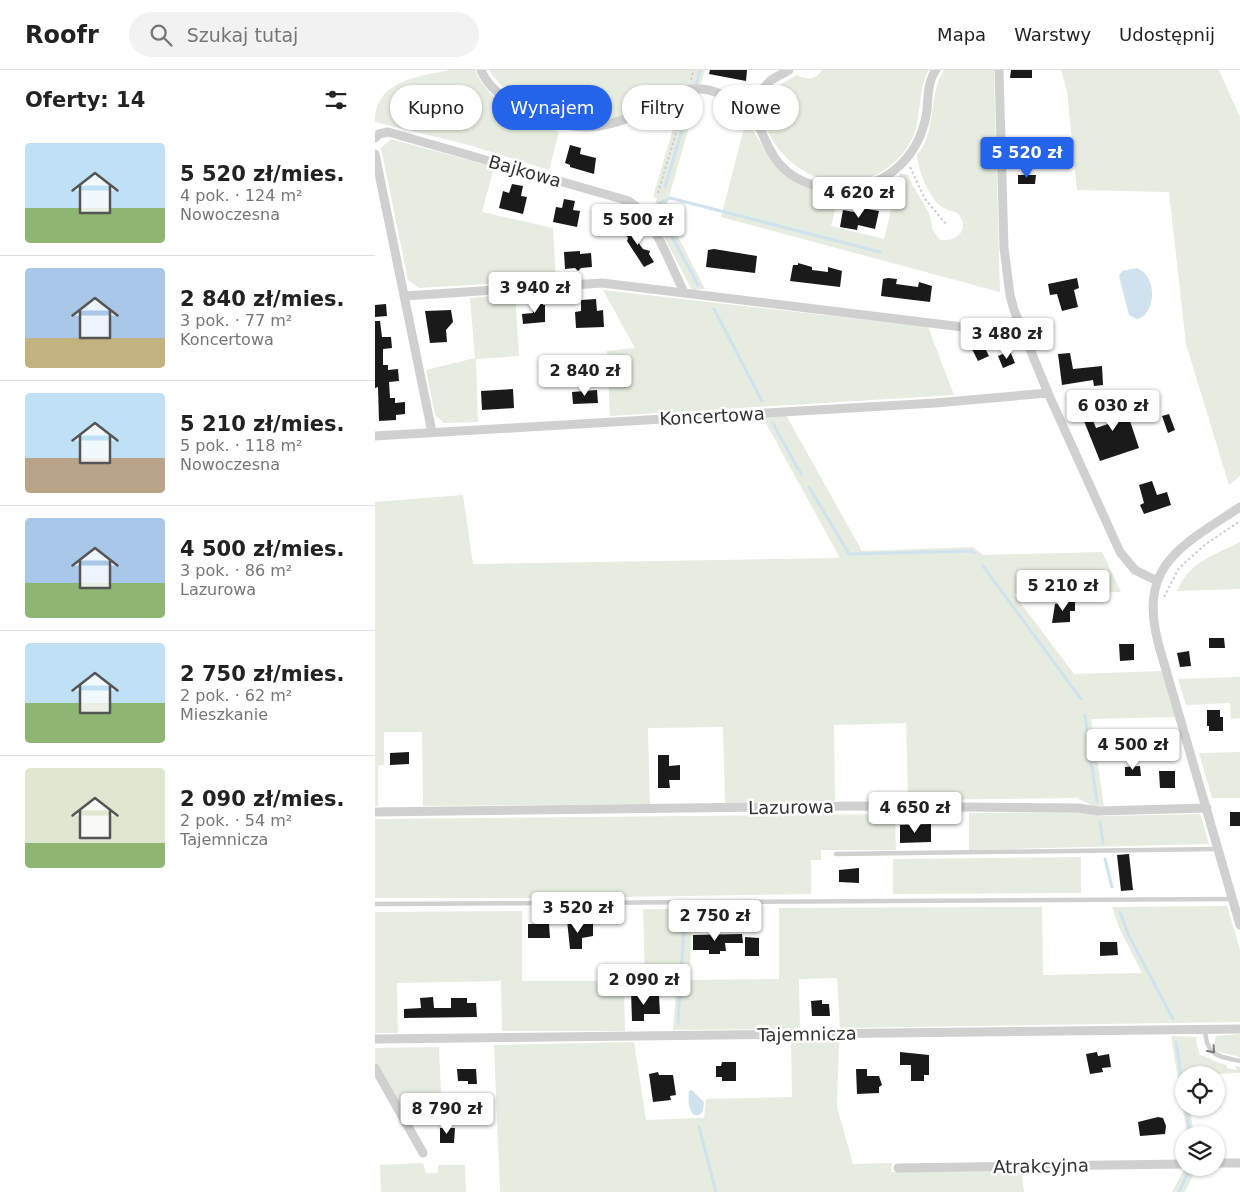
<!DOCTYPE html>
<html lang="pl">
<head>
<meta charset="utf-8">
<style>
	body { margin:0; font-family:"DejaVu Sans",sans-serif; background:#f2f2f2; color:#222; height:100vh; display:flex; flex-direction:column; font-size:19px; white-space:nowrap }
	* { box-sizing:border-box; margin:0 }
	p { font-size:16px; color:#767676 }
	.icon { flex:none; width:28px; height:28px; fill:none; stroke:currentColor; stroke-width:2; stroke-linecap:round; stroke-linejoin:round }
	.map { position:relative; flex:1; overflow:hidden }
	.side { display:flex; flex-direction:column; background:#fff; width:375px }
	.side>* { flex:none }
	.hud { position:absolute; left:15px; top:15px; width:475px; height:45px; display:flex; gap:10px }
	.fabs { position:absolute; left:800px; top:996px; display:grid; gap:10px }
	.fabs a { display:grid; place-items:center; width:50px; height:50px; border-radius:50%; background:#fff; box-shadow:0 1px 4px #0004; font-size:25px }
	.price { position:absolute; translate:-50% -42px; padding:0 11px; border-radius:5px; background:#fff; color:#222; font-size:16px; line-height:32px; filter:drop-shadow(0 1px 2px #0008) }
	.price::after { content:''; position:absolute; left:50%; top:30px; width:15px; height:11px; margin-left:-8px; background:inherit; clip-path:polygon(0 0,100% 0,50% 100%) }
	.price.current { background:#2563eb; color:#fff }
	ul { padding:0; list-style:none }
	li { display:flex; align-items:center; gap:15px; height:125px; padding:0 25px }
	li+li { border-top:1px solid #e0e0e0 }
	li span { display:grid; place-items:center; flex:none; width:140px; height:100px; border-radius:5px; color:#555 }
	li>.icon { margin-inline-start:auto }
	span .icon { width:60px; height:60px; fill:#fffc; stroke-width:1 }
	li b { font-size:21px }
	h2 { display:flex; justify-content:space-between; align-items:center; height:60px; padding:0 25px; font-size:21px }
	.pill { padding:0 18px; border-radius:22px; background:#fff; box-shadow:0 1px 4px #0004; font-size:18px; line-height:45px }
	.pill.current { background:#2563eb; color:#fff }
	header { display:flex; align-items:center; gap:30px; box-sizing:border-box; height:70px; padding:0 25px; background:#fff; border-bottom:1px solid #e0e0e0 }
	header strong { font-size:24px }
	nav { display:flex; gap:28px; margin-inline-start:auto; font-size:18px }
	.search { width:350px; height:45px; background:#f2f2f2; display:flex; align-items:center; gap:12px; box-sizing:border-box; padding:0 18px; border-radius:28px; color:#767676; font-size:19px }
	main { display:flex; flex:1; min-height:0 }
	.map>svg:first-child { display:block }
</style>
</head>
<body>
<header>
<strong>Roofr</strong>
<div class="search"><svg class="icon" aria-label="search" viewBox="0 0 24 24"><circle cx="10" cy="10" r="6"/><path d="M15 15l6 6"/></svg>Szukaj tutaj</div>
<nav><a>Mapa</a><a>Warstwy</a><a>Udostępnij</a></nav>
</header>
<main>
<section class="side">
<h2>Oferty: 14<svg class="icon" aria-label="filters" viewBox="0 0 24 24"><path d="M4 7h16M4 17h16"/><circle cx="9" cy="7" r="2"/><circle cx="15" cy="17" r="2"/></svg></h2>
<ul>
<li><span style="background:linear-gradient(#bfe0f5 65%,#8fb573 0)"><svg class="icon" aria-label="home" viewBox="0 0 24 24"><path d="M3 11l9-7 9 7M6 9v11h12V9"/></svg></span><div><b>5 520 zł/mies.</b><p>4 pok. · 124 m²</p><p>Nowoczesna</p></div></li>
<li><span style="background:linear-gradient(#a9c7e8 70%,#c2b280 0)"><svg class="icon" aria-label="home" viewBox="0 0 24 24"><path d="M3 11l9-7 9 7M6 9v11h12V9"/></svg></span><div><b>2 840 zł/mies.</b><p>3 pok. · 77 m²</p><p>Koncertowa</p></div></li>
<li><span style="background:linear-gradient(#bfe0f5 65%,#b9a48a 0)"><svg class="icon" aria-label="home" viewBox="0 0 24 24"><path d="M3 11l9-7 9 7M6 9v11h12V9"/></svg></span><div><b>5 210 zł/mies.</b><p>5 pok. · 118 m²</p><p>Nowoczesna</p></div></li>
<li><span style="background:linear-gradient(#a9c7e8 65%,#8fb573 0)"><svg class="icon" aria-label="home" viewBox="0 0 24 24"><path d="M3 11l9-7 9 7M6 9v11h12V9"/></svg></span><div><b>4 500 zł/mies.</b><p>3 pok. · 86 m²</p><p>Lazurowa</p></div></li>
<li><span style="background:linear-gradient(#bfe0f5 60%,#8fb573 0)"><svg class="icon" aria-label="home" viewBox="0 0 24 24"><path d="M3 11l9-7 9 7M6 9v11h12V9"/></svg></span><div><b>2 750 zł/mies.</b><p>2 pok. · 62 m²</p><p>Mieszkanie</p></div></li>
<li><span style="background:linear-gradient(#dfe7d0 75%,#8fb573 0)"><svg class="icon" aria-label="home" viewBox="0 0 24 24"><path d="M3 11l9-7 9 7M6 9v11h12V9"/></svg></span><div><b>2 090 zł/mies.</b><p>2 pok. · 54 m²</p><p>Tajemnicza</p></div></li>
</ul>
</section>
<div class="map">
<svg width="865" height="1122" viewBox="0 0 865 1122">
	<rect width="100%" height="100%" fill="#fff"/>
	<path fill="#e6ecdf" d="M74,0H100C114,34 151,50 184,62L174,100L94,75L0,52C0,10 43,7 74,0Z
		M114,0H330L326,14C284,15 280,33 246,47C200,67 140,39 114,0Z
		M447,0H554C539,26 551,54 529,82C489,131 422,117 394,64C389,54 383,48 382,37L396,20L422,5C432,10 441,10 447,0Z
		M569,0H619L625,222L346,147L371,50C400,92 405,119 464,124L456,156L509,169L525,103L533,105C540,124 558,141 557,159L565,170C578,172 594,163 586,148C582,140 577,142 571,139C555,133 543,100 542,85C563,60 552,26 569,0Z
		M686,0H844L865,47V406L854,415L811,274L794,122L702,120L692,21Z
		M315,25H323L290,141L330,219L317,220L279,148L278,140L282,128L278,127L307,28Z
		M16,69L119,97L107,142L178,158L181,210L44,218L33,210L6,78Z
		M228,220L553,257L579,325L235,346L232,281L260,278Z
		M140,224L144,286L101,289L103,352L69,353L60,345L51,300L100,288L95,228Z
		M411,345L487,481L598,477L608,485L727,482L746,522L639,524L699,604L789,601L800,647L716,649L729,736H718L702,728L533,730L531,653L459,655L460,731L350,733L348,657L273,658L275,734L48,736L47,662H9V695L3,696V736H0V432L88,425L98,494L465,488L387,346Z
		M865,472V519L802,521C815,491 838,486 865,472Z
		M865,607V648L856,649L855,633L811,635L803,609Z
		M865,682V728H837L824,683Z
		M708,742L729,746L825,744L834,774L594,780V743Z
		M520,744L521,780H446V790H436V824L184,828H0V749Z
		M706,787V823L518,824V789Z
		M852,836L865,879V952L465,958L462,908L424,909L425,959L298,960L302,909L270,910L268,839H318L314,910L404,909V838L667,837L668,905L767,903L745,860L737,837Z
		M147,841V911H249L250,961H127L126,911L22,913L23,963H0V842Z
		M865,964V987L840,981L839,974L841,966Z
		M796,966L822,967L821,972L825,985C836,988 841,993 852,995V998L861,1000V996L865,997V1003L809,1005V1038H815L819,1065H812Z
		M416,971H464L462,1037L478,1094L517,1093L516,1102L646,1099L649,1122H125L119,975L259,972L271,1050L329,1048L331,1029L417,1027Z
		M64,977L67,1043L31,1044L0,992V978Z
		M48,1093L51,1103H63V1095H90L91,1122H6L5,1095Z
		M810,1098H822L810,1122H797Z"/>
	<path fill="#cfe2ee" d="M762,198C784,207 780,246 762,249L754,245L744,206L747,201Z
		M317,1020L329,1032L328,1041L324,1045H319C313,1040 313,1029 314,1021Z"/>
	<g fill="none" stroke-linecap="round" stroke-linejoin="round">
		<path stroke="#cfe2ee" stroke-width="3" d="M321,15L325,0
			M290,117L318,24
			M323,215L286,146L285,133L295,128L505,182
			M339,239L387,331
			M398,354L426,404
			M434,417L474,484L596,481L599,483
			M608,496L706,629
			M710,645L714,676
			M716,691L722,732
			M725,752L728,773
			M730,789L737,817
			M745,842L753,864L798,949
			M303,953L310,841
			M801,972L809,1024
			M811,1038L815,1065
			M324,1057L341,1122
			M804,1122L815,1099"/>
	</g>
	<path fill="#1a1a1a" d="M335,0H372L371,11L334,4Z
		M636,0H657V8H635Z
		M195,75L206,78L205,84L221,88L219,104L195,97V95L190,93Z
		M643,105H661L660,114H643Z
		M137,114L148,116L146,126L152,127L148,144L124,138L128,121L134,123Z
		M189,129L200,131L198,140L205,141L202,157L178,152L181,137L187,138Z
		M487,138L504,141L500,159L483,155L482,160L465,157L468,140L485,143Z
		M258,154L265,163L263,171L265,175L268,179L275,181L274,184L279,192L269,197L252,171L253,168L248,160Z
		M339,179L382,186L380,203L331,197L333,180Z
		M205,181V184L216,183L217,197L206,198L203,201L200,198L190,199L189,182Z
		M423,193L437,197V200L453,202V197L467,201L465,217L415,211L418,195H423Z
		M513,208L522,209L521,214L543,217L544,212L557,216L555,232L506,226L508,209Z
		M702,208L704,218L699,220L703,237L687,241L682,224L675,225L673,214Z
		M221,229L222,241L228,240L229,257L201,258L200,242L206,241V230Z
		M168,231V235H170V252L148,254L147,244L158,243L157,232Z
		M11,234L12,246L0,247V235Z
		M76,240L78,252L71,260L72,272L55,273L50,241Z
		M0,251H5L7,267H16L17,278L8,279V295H13V300L23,299L24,311L14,312L15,328H20V333L30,332V344L21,345V350L4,351L3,317L0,318Z
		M607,272L614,286L603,291L596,277Z
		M635,281L640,293L628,298L623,286Z
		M695,283L698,299L727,296L728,315L719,316L718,310L687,315L683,284Z
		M138,319L139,338L107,340L106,321Z
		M222,320L223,333L198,334L197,322Z
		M746,324L764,378L725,391L709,351L717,348L721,358L739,352L731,329Z
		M794,344L800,360L793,363L787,346Z
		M777,411L782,425L792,422L796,435L769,444L765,435L769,433L764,415Z
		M700,530V541H695V552L677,553L680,534Z
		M834,568H849L850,578H834Z
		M744,574H759V590L745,591Z
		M814,581L816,596L805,597L802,583Z
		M832,640H845V647H848V661H834V656H832Z
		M34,682V694L15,695V683Z
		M283,685H294V696L305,695V710H294L295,718H283Z
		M765,696L766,706H750V697Z
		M784,701H800V718H785Z
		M855,742H865V756H855Z
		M556,754V772L525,773V755Z
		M754,784L758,820L746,821L742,785Z
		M484,798V813L464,812V800Z
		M192,850H201V854H218V866L207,868V879H195Z
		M153,854H174L175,868H153Z
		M367,864L368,873H350L351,881H345V884H334V880H318V865Z
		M370,867L384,868V886H370Z
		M725,872H742L743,885L725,886Z
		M256,921H269V926H284L285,944H269V951H257Z
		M58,927L59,938H76V928H92V933H101L102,947L29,948V939L46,938L45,928Z
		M447,930V934H454L455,946H437L436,931Z
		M525,982L554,985V1005H549V1011H536V995H525Z
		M722,982L723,986L734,984L736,997L727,998L728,1002L715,1004L711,984Z
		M347,992H361V1011H347V1007H341V996H346Z
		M82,999H101L102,1014H93V1011H83Z
		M481,999H492V1006H504L507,1015L504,1017V1023L482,1024Z
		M283,1002L284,1005H298L301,1025L295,1026L296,1030L278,1032L274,1004Z
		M783,1047L788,1048L791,1056L790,1064L765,1066L763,1052Z
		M65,1058H80L79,1073H65Z"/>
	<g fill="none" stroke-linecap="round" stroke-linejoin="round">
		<path stroke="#cdcdcd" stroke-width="2" stroke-dasharray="2.5 2.5" stroke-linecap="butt" d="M316,10L319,0
			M535,97L550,129L571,154
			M283,123L311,29
			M789,527L804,498L831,474L865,451"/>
		<path stroke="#d0d0d0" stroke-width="4.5" d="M461,784L842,779
			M0,834L857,829
			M830,959C831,986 842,986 865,991"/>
		<path stroke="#d0d0d0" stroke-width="9" d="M106,0C113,18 130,29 146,38C186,62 227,63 268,41C286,30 304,17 327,19C346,21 371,35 381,51C388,63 392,77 400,88C418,115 458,125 488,116C524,106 547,77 552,40C553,28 553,10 561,0
			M624,0L629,178L635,225L639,240L673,323L745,482L760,500L782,511
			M370,38L396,10L414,0
			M0,68L4,64L13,62L254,131C280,148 295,195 309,222
			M0,84L57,362
			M30,226L227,213L637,263L648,260
			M0,366L560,333L673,323
			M865,437C805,477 762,495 784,576L865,855
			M0,742L477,736L703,738L724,741L832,738
			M0,969L865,959
			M0,998L48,1083
			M841,1093H865
			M523,1098L809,1094"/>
	</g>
	<defs><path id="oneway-chevron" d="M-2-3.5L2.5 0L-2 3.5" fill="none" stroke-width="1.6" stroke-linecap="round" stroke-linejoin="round" transform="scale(1.25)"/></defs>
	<use stroke="#7a7a7a" href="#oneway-chevron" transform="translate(837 980) rotate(48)"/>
	<g text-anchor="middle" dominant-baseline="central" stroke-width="5" stroke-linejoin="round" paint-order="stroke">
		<g font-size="18" fill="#333" stroke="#fff">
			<text transform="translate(150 101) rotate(16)">Bajkowa</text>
			<text transform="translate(337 346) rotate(-3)">Koncertowa</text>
			<text transform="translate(416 737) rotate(-1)">Lazurowa</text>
			<text transform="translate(432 964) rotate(-1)">Tajemnicza</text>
			<text transform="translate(666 1096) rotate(-1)">Atrakcyjna</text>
		</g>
	</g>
</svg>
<div class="fabs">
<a><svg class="icon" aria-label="locate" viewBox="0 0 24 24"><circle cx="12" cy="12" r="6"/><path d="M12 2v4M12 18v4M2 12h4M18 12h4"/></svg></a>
<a><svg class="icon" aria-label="layers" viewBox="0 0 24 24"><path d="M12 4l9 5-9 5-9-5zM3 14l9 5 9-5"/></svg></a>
</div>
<b class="price current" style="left:652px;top:109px">5 520 zł</b>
<b class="price" style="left:484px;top:149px">4 620 zł</b>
<b class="price" style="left:263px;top:176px">5 500 zł</b>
<b class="price" style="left:160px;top:244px">3 940 zł</b>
<b class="price" style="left:632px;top:290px">3 480 zł</b>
<b class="price" style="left:210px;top:327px">2 840 zł</b>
<b class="price" style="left:738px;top:362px">6 030 zł</b>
<b class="price" style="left:688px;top:542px">5 210 zł</b>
<b class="price" style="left:758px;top:701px">4 500 zł</b>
<b class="price" style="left:540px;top:764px">4 650 zł</b>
<b class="price" style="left:203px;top:864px">3 520 zł</b>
<b class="price" style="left:340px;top:872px">2 750 zł</b>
<b class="price" style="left:269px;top:936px">2 090 zł</b>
<b class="price" style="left:72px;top:1065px">8 790 zł</b>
<div class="hud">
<a class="pill">Kupno</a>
<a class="pill current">Wynajem</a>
<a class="pill">Filtry</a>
<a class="pill">Nowe</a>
</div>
</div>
</main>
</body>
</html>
